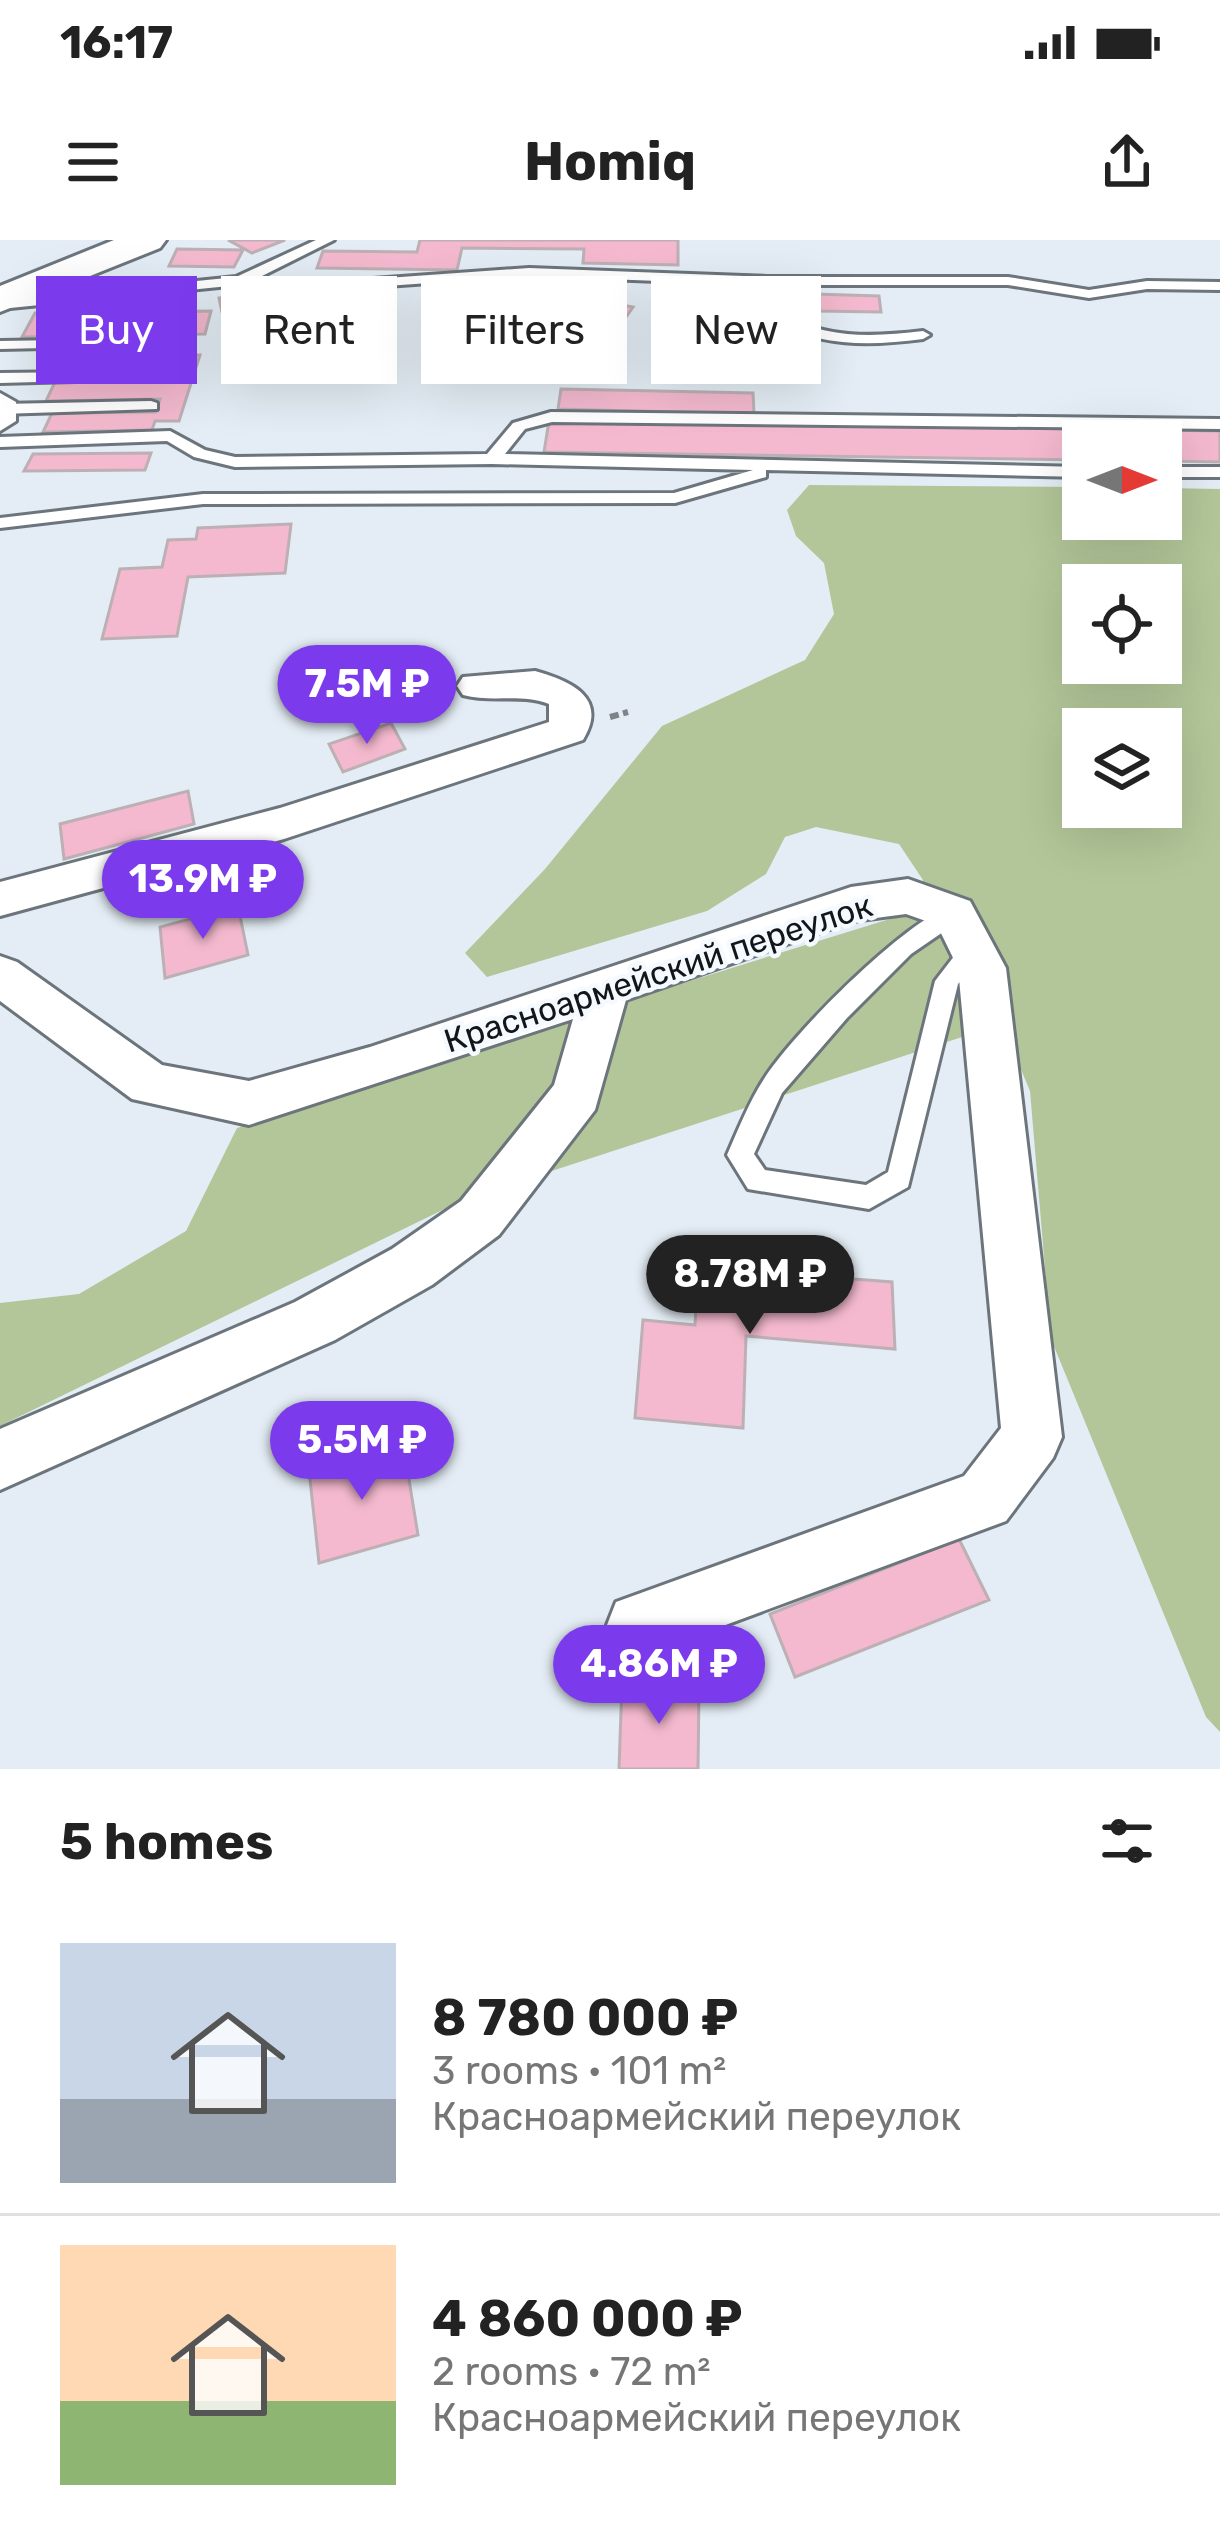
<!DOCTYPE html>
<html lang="en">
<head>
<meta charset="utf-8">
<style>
	body { margin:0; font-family:Rubik,sans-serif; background:#f2f2f2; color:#222; height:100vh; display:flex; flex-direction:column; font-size:45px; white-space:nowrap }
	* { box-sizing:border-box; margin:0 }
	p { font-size:39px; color:#767676 }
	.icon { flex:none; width:66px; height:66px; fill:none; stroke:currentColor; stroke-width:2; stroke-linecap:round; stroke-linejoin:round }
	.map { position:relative; height:1529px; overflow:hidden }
	.side { display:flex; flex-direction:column; background:#fff; flex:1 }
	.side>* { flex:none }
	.banner { position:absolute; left:36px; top:36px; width:1149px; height:108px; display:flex; gap:24px }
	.needle { width:78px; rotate:90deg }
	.buttons { position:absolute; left:1062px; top:180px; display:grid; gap:24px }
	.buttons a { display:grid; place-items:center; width:120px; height:120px; border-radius:0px; background:#fff; box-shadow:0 12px 48px #0002; font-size:60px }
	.price { position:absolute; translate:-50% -102px; padding:0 27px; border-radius:42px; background:#7c3aed; color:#fff; font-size:39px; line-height:78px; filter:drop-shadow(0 3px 6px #0008) }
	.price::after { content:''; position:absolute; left:50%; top:72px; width:36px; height:27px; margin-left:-18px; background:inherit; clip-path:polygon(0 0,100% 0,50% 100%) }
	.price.current { background:#222; color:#fff }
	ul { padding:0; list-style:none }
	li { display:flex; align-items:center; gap:36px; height:300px; padding:0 60px }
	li+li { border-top:3px solid #e0e0e0 }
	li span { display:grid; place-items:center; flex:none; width:336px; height:240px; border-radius:0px; color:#555 }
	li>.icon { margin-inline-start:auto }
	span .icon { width:144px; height:144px; fill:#fffc; stroke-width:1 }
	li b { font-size:51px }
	h2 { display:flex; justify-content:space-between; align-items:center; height:144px; padding:0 60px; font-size:51px }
	.chip { padding:0 42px; border-radius:0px; background:#fff; box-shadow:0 12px 48px #0002; font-size:42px; line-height:108px }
	.chip.current { background:#7c3aed; color:#fff }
	.status { display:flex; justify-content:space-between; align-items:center; height:84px; padding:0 60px; background:#fff; direction:ltr }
	.status svg { height:33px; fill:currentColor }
	header { display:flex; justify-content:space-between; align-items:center; height:156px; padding:0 60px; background:#fff; font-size:54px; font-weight:700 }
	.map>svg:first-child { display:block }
</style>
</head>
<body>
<div class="status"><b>16:17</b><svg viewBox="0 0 49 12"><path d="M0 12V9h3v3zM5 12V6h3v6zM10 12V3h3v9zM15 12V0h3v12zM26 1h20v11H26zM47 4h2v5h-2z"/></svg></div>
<header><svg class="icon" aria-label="menu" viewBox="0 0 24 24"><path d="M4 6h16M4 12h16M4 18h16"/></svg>Homiq<svg class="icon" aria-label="share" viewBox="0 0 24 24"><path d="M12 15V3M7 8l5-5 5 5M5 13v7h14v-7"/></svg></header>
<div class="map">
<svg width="1220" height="1529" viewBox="0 0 1220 1529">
	<rect width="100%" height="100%" fill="#e4edf5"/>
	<path fill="#b2c699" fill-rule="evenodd" d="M809,245L1083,247V279H1161V248L1220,249V1492L1206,1477L1051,1099L1030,851L1002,784L463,960L0,1186V1063L79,1054L186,991L237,888L532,790L909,673L923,640L899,604L816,587L785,597L766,634L707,671L487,737L465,713L545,629L662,486L805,420L834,374L824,323L796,296L787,270ZM1083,345H1161V423H1083ZM1083,489H1161V567H1083Z"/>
	<path fill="#f4b9ce" stroke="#bcb0b4" stroke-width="3" d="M285,0L252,13L230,1L232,0Z
		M420,0H678V25L583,23L584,9L462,8L457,30L317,28L323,11L417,12Z
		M177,9L243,10L234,27L169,26Z
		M267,52L270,66L222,72L219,58Z
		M813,54L879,56L881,72L815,71Z
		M583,58L633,67L600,114L587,112L570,137L531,130Z
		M473,70L501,71L497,92H468Z
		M211,71L205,94L22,97L35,73Z
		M177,107L174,115H200L179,181H155L152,190L43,192L52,173L156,172L160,159L46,161L55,142L164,140L168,128L49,130L58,109Z
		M561,149L753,153L754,174L558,169Z
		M549,181L1220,191V222L1161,221V201H1083V220L544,212Z
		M151,213L145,230L24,231L33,214Z
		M291,284L285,333L188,337L177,396L102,399L120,329L162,327L168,300L196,299L198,288Z
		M391,483L405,509L343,532L329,504Z
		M188,551L194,584L64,619L60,584Z
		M238,666L248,715L165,738L160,687Z
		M698,1027L892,1042L895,1109L746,1096L743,1188L635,1178L643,1080L695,1085Z
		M403,1203L418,1295L319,1323L309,1230Z
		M959,1299L989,1360L795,1437L770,1374Z
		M622,1443L699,1448L698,1529H619Z"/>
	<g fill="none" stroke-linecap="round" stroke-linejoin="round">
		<g stroke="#6c757c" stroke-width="6">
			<path id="lane" d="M316,0H334L256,39L302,44L529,28L768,37H1008L1089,50L1147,41L1220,42V50L1147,49L1089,58L1008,45H776L783,75C827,99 874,97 923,91L930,95L923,99C869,106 819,107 771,80L762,45L529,36L302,52L239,45L0,69V61L236,37Z
				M184,98L186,101L179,105L0,109V101Z
				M157,131L160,134L152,139L0,143V133Z
				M151,161L157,163V169L0,174L1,164Z
				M551,172L1220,179V189L552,182L525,189L505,214L1083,227V237L766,230V237L675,263L203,264L0,288V278L203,254L674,253L753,230L492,224L235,227L194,217L167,201L0,207V197L170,191L205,210L235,217L487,214L513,183Z
				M1161,227H1220V237H1161Z
				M954,664L962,667L965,673L962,679L911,714L847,778L782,853L754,914L765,930L866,945L888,932L935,741L965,702L973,700L985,709L958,744L908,947L869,969L748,949L727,915C738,890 749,862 764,839C793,793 904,682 954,664Z"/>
		</g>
		<g stroke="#6c757c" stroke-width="6">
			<path id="street" d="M0,153L16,162V181L0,191Z
				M535,431C570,441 609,457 583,500L284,599L0,676V642L280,568L549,482V464C521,453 492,463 463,455L457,446L463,437Z
				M908,639L970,661L1006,728L1062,1197L1053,1218L1006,1281L639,1417L616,1408L607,1385L616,1362L964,1236L1001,1188L958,728L937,685L906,674L853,681L626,760L595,870L499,995L432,1045L335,1100L0,1250V1189L295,1062L392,1009L461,961L554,845L573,779L249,885L132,859L0,761V716L17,722L162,825L249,841L370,807L851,647Z"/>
		</g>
		<g stroke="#6c757c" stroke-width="6">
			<path id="secondary" d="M114,0H166L160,8L0,72V46Z"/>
		</g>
		<path stroke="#7d8388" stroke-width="6" stroke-dasharray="9 4.5" stroke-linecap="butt" d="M610,477L628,472"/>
		<use href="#lane" fill="#fff" fill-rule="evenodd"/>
		<use href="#street" fill="#fff" fill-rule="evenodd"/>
		<use href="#secondary" fill="#fff" fill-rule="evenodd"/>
	</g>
	<g text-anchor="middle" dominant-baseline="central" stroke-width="9" stroke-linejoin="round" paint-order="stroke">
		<g font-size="33" fill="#131618" stroke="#f4faff">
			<text transform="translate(658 733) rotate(-18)">Красноармейский переулок</text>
		</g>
	</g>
</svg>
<div class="buttons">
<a><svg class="needle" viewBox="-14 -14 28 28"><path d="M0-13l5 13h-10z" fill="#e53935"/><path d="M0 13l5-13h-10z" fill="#767676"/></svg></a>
<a><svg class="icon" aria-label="locate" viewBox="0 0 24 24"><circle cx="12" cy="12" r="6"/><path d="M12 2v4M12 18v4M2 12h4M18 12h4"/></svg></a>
<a><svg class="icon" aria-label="layers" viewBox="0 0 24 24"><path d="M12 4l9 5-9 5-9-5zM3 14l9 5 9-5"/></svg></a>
</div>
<b class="price" style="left:367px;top:507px">7.5M ₽</b>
<b class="price" style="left:203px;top:702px">13.9M ₽</b>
<b class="price current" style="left:750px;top:1097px">8.78M ₽</b>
<b class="price" style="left:362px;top:1263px">5.5M ₽</b>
<b class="price" style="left:659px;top:1487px">4.86M ₽</b>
<div class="banner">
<a class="chip current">Buy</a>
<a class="chip">Rent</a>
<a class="chip">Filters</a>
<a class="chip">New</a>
</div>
</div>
<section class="side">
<h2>5 homes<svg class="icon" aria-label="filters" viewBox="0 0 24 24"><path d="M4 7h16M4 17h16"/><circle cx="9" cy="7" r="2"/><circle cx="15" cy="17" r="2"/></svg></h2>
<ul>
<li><span style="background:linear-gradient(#c9d6e8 65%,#9aa5b1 0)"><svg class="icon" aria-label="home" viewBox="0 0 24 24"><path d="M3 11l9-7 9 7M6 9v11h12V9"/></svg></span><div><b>8 780 000 ₽</b><p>3 rooms · 101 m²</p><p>Красноармейский переулок</p></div></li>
<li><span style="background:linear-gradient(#ffd9b3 65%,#8fb573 0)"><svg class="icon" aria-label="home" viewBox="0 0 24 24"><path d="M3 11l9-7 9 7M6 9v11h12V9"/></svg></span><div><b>4 860 000 ₽</b><p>2 rooms · 72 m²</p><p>Красноармейский переулок</p></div></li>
</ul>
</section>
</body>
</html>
